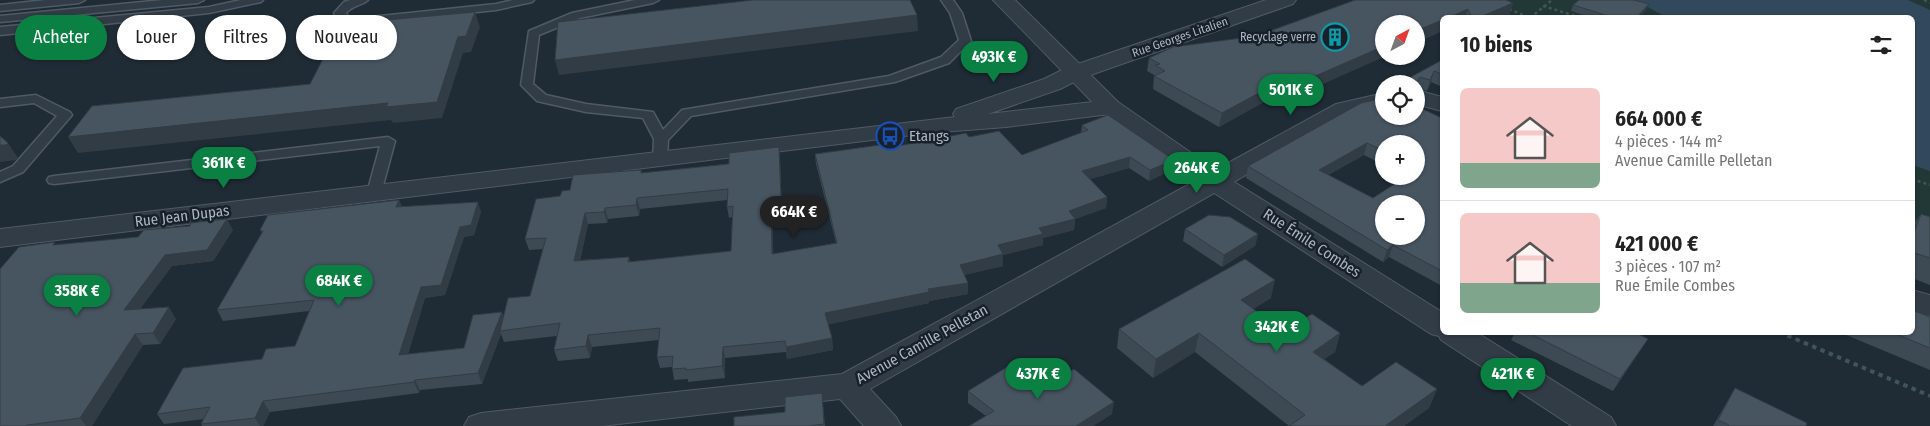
<!DOCTYPE html>
<html lang="fr">
<head>
<meta charset="utf-8">
<style>
	body { margin:0; font-family:"Fira Sans Condensed",sans-serif; background:#f6f6f6; color:#222; height:100vh; display:flex; flex-direction:column; font-size:19px; white-space:nowrap }
	* { box-sizing:border-box; margin:0 }
	p { font-size:16px; color:#767676 }
	.icon { flex:none; width:28px; height:28px; fill:none; stroke:currentColor; stroke-width:2; stroke-linecap:round; stroke-linejoin:round }
	.map { position:relative; flex:1; overflow:hidden }
	.sheet { position:absolute; left:1440px; top:15px; width:475px; height:320px; display:flex; flex-direction:column; background:#fff; border-radius:8px; box-shadow:0 1px 4px #0004 }
	.sheet>* { flex:none }
	.top-card { position:absolute; left:15px; top:15px; width:475px; height:45px; display:flex; gap:10px }
	.needle { width:32px; rotate:41deg }
	.controls { position:absolute; left:1375px; top:15px; display:grid; gap:10px }
	.controls a { display:grid; place-items:center; width:50px; height:50px; border-radius:50%; background:#fff; box-shadow:0 1px 4px #0004; font-size:25px }
	.price { position:absolute; translate:-50% -42px; padding:0 11px; border-radius:18px; background:#0b8043; color:#fff; font-size:16px; line-height:32px; filter:drop-shadow(0 1px 2px #0008) }
	.price::after { content:''; position:absolute; left:50%; top:30px; width:15px; height:11px; margin-left:-8px; background:inherit; clip-path:polygon(0 0,100% 0,50% 100%) }
	.price.current { background:#222; color:#fff }
	ul { padding:0; list-style:none }
	li { display:flex; align-items:center; gap:15px; height:125px; padding:0 20px }
	li+li { border-top:1px solid #e0e0e0 }
	li span { display:grid; place-items:center; flex:none; width:140px; height:100px; border-radius:8px; color:#555 }
	li>.icon { margin-inline-start:auto }
	span .icon { width:60px; height:60px; fill:#fffc; stroke-width:1 }
	li b { font-size:21px }
	h2 { display:flex; justify-content:space-between; align-items:center; height:60px; padding:0 20px; font-size:21px }
	.tag { padding:0 18px; border-radius:22px; background:#fff; box-shadow:0 1px 4px #0004; font-size:18px; line-height:45px }
	.tag.current { background:#0b8043; color:#fff }
	.map>svg:first-child { display:block }
</style>
</head>
<body>
<div class="map">
<svg width="1930" height="426" viewBox="0 0 1930 426">
	<rect width="100%" height="100%" fill="#1f2b35"/>
	<path fill="#223837" d="M1470,0H1930V242L1913,236L1912,18H1506L1509,16Z"/>
	<path fill="#32495d" d="M1635,0H1908L1930,10V171L1913,165L1912,18L1666,17Z"/>
	<g fill="none" stroke-linecap="round" stroke-linejoin="round">
		<g stroke="#505a64" stroke-width="3">
			<path id="service" d="M46,0H85L79,3L0,11V5Z
				M163,0H204L198,3L0,22V16Z
				M241,0H263L261,2L209,13L0,35V27L209,7Z
				M350,0H368C361,6 353,5 346,13L348,17L361,18L496,4L513,0H534L532,2L496,10L361,24L340,22L334,13L344,2Z
				M635,0H659L653,3L580,18L539,35L533,84L546,95L586,104L653,112L663,130L682,110L889,76L941,57L959,40L950,13L941,0H953L962,13L971,41L949,63L895,82L691,116L668,140L667,159L660,163L653,159L654,139L643,118L586,112L537,101L521,85L529,31L572,13Z
				M36,95L70,112L72,115L23,172L0,182V172L13,166L57,116L34,103L0,107V99Z
				M388,137L395,141L381,193L379,196H369L367,193L380,146L54,184L49,183L47,180L49,177L54,176Z"/>
		</g>
		<g stroke="#505a64" stroke-width="2">
			<path id="minor" d="M1266,0H1296L1293,4L1082,78L1060,89L988,114L1110,100L1118,102L1122,107L1118,112L1110,114L1006,127L929,133L0,247V229L955,117L953,114L956,109L1044,79L1066,68Z
				M1416,90L1442,97V111L1416,104Z
				M1384,93V107L1353,114L870,389L896,417L901,426H864L840,399L601,426H464L469,417L481,413L842,374L1336,104Z
				M1912,290L1930,295V316L1912,311Z"/>
		</g>
		<g stroke="#505a64" stroke-width="2">
			<path id="tertiary" d="M993,0H1015L1118,102L1223,175L1442,312V332H1476L1611,417L1616,426H1572L1441,340L1439,336L1431,334L1205,187L1102,112Z"/>
		</g>
		<path stroke="#405555" stroke-width="2.5" stroke-dasharray="3 3" stroke-linecap="butt" d="M1924,0L1930,3
			M1543,6L1582,18
			M1509,9L1530,18
			M1530,18L1552,0
			M1912,179L1930,185"/>
		<path stroke="#405555" stroke-width="4" stroke-dasharray="4.5 4.5" stroke-linecap="butt" d="M1779,332L1930,396"/>
		<use href="#service" fill="#323c46" fill-rule="evenodd"/>
		<use href="#minor" fill="#323c46" fill-rule="evenodd"/>
		<use href="#tertiary" fill="#323c46" fill-rule="evenodd"/>
	</g>
	<path fill="#3d4953" fill-rule="evenodd" d="M1506,0L1509,16L1504,18H1442V31L1416,43V24L1303,93L1291,87L1219,127L1153,89L1154,75L1147,71L1149,58L1255,37L1256,36Z
		M1649,4L1646,10L1639,18H1593L1571,11L1573,5Z
		M1442,60V87L1431,82L1427,91L1418,88L1419,108L1442,118V286L1389,257L1383,262L1246,178L1248,166L1384,116L1398,84ZM1384,144H1416V176H1406L1407,177L1373,198L1328,175L1364,155L1384,165Z
		M1082,125L1172,170L1149,181L1129,168L1090,179L1107,197L1106,208L1075,219L1074,230L1043,238V245L1003,255V266L964,275L968,283V294L929,301V303L828,324L832,338L833,350L787,359L786,352L725,358V378L688,382V379L674,380L672,367L660,368L657,357L659,340L592,347L590,358L558,361L554,350L557,336L504,342L501,334L482,384L420,390L419,393L270,412L263,426H202L201,424L204,419L164,424L157,414L262,359L295,346L309,311L223,321L217,310L262,233L260,230L399,200L402,207L481,212L474,235L464,237L445,295L425,298L408,354L464,348L504,316L530,296L543,249L529,250L525,239L560,196L570,190L641,170L642,173L780,158L782,212L772,213L773,254L836,243L816,164L815,154L888,148L969,137L1022,155L1081,133ZM728,200L727,207L729,218L732,217L731,251L630,262L629,257L580,260L588,224L607,223L608,219L639,216L640,209Z
		M1921,214L1930,217V285L1912,278V226Z
		M1185,229L1258,234L1255,246L1222,267L1183,241Z
		M233,230L213,261L172,266L140,309L176,319L160,344L143,345L92,426H0L57,245L138,237Z
		M1271,298L1253,309L1284,331L1340,333L1335,352L1324,359L1362,386L1437,389L1429,408L1404,426H1289L1195,352L1153,378L1117,348L1119,329Z
		M1930,317V370L1839,332H1912Z
		M1511,332H1635L1648,339L1640,351L1613,391L1511,340L1514,334Z
		M1735,388L1806,426H1713Z
		M1042,390L1112,414L1093,426H969L986,416L968,403V391Z
		M822,393L825,426H734L785,412Z"/>
	<path fill="#323c44" d="M1513,3L1509,16L1504,18H1478Z
		M1649,4L1646,10L1639,18H1636Z
		M1468,9L1465,18H1448Z
		M475,12L480,27L471,52L463,53L442,118L393,123L391,120L78,153L68,137L388,103L458,37Z
		M917,15L918,31L559,75L555,60Z
		M1442,20V31L1416,43V31Z
		M1384,46V56H1386L1303,93L1306,80Z
		M1434,71L1431,82L1427,91L1430,80Z
		M1294,74L1291,87L1219,127L1222,113Z
		M8,143L18,158L16,160L0,162V145Z
		M1367,143L1364,155L1316,182L1319,170Z
		M779,147L780,158L782,212L781,201Z
		M1130,157L1129,168L1081,182L1082,171Z
		M1174,160L1172,170L1149,181L1150,170Z
		M1107,197L1106,208L1075,219L1074,230L1043,238V245L1003,255V266L960,276V265L998,245L1039,228L1069,211Z
		M637,198L640,209L639,216L636,205Z
		M399,200L403,210L396,207Z
		M478,202L481,212L474,235L464,237L445,295L425,298L404,365L399,355L421,287Z
		M771,202L772,213L774,265L772,254Z
		M605,208L608,219L607,223L604,212Z
		M585,213L588,224L578,272L574,261Z
		M227,219L233,230L213,261L172,266L131,321L124,310L165,255Z
		M1258,234L1255,246L1222,267L1224,255Z
		M1393,245L1389,257L1383,262L1387,250Z
		M1275,280L1271,298L1237,319L1241,300Z
		M968,283V294L929,301V303L827,325L825,313L928,289Z
		M169,307L176,319L160,344L153,333Z
		M502,312L506,322L500,331L501,334L482,384L478,373Z
		M1199,333L1195,352L1153,378L1156,359Z
		M1340,333L1335,352L1308,370L1313,352Z
		M135,334L143,345L92,426H86L80,418Z
		M588,335L592,347L590,358L586,346Z
		M832,338L833,350L787,359L786,347Z
		M1648,339L1640,351L1613,391L1620,379Z
		M723,347L725,358V378L722,366Z
		M415,380L420,390L419,393L414,382Z
		M1437,389L1429,408L1404,426H1385Z
		M263,401L270,412L263,426H260L255,418Z
		M1114,402L1112,414L1093,426H1076Z"/>
	<path fill="#475561" stroke="#323c44" fill-rule="evenodd" d="M753,0H910L917,15L555,60L558,22Z
		M1355,0H1506L1513,3L1478,18H1472L1468,9L1448,18H1442V20L1416,31V24H1384V46L1306,80L1294,74L1222,113L1154,76L1165,71L1155,65L1160,64L1149,58L1173,47L1257,36H1256Z
		M1579,0H1634L1649,4L1636,18H1615L1573,5Z
		M475,12L466,36L458,37L437,102L386,107L388,103L68,137L92,106L310,84L341,24Z
		M1442,60V74L1434,71L1430,80L1420,77L1418,79V93L1423,95L1418,107L1442,118V271L1393,245L1387,250L1248,166L1361,103L1384,98V116H1416V84H1398ZM1367,143L1384,151V144H1416V168L1419,169L1416,170V176H1407L1373,198L1319,170ZM1384,204H1416V236H1384Z
		M1108,115L1174,160L1150,170L1130,157L1082,171L1107,197L1069,211L1075,219L1039,228L1043,234L998,245L1003,254L960,265L968,283L928,289L929,292L825,313L832,338L786,347L785,341L723,347L722,366L686,370V368L672,369L673,356L657,357L660,328L588,335L586,346L554,350L560,323L500,331L508,298L530,296L546,238L525,239L536,199L560,196L562,191L570,190L573,175L641,170V173L729,164V153L779,147L781,201L771,202L772,254L837,243L815,154L887,144L888,148L966,133L969,137L999,131L1022,155L1088,130L1082,125ZM728,189L727,207L733,206L731,251L628,262L629,257L574,261L585,213L604,212L605,208L636,205L637,198Z
		M0,136L8,143L6,145H0Z
		M399,200L396,207L478,202L471,225L460,227L441,285L421,287L399,355L464,348L473,315L502,312L478,373L415,380L414,382L263,401L255,418L201,424L210,407L157,414L183,368L262,359L266,349L295,346L314,300L217,310L263,231L260,230L268,215Z
		M1921,214L1930,217V258L1912,252V238Z
		M1209,215L1230,217L1258,234L1224,255L1185,229Z
		M227,219L207,250L165,255L124,310L169,307L153,333L135,334L80,418L28,425L26,426H0V269L19,247L55,242L53,245L138,237L144,230L190,226L191,223Z
		M1245,259L1275,280L1241,300L1284,331L1312,314L1340,333L1313,352L1362,386L1396,362L1437,389L1385,426H1289L1305,415L1199,333L1156,359L1119,329Z
		M1912,310L1930,317V348L1891,332H1912Z
		M1527,332H1635L1648,339L1620,379Z
		M1012,364L1042,390L1074,369L1114,402L1076,426H969L994,411L968,391Z
		M1735,388L1807,423L1806,426H1728L1729,425L1718,420Z
		M822,393L824,424L809,426H734V417L785,412V397Z"/>
	<defs>
		<g id="building-ring" transform="scale(1.4375)"><circle r="9.5" fill="#18212a" stroke="#0f9aa8" stroke-width="1.5"/><path d="M-4-6H4V6H1V3H-1V6H-4ZM-2.5-4.3h1.7v1.8h-1.7ZM.8-4.3h1.7v1.8H.8ZM-2.5-1h1.7V.8h-1.7ZM.8-1h1.7V.8H.8Z" fill="#0f9aa8"/></g>
		<g id="bus-ring" transform="scale(1.4375)"><circle r="9.5" fill="#18212a" stroke="#1a4fb4" stroke-width="1.5"/><path d="M-5-6H5V4H4V6H2V4H-2V6H-4V4H-5ZM-3.5-4V0h7V-4ZM-3.5 1.2v1.5H-2V1.2ZM2 1.2v1.5H3.5V1.2Z" fill="#1a4fb4"/></g>
	</defs>
	<g fill-rule="evenodd">
		<use href="#building-ring" x="1335" y="37"/>
		<use href="#bus-ring" x="890" y="136"/>
	</g>
	<g text-anchor="middle" dominant-baseline="central" stroke-width="5" stroke-linejoin="round" paint-order="stroke">
		<g font-size="12" fill="#acb7c3" stroke="#18212a">
			<text transform="translate(1180 37) rotate(-19)">Rue Georges Litalien</text>
		</g>
		<g font-size="12" fill="#acb7c3" stroke="#18212a" text-anchor="end">
			<text x="1316" y="37">Recyclage verre</text>
		</g>
		<g font-size="15" fill="#acb7c3" stroke="#18212a" text-anchor="start">
			<text x="909" y="136">Etangs</text>
		</g>
		<g font-size="15" fill="#acb7c3" stroke="#18212a">
			<text transform="translate(182 216) rotate(-7)">Rue Jean Dupas</text>
			<text transform="translate(1312 243) rotate(33)">Rue Émile Combes</text>
			<text transform="translate(922 344) rotate(-29)">Avenue Camille Pelletan</text>
		</g>
	</g>
</svg>
<div class="controls">
<a><svg class="needle" viewBox="-14 -14 28 28"><path d="M0-13l5 13h-10z" fill="#e53935"/><path d="M0 13l5-13h-10z" fill="#767676"/></svg></a>
<a><svg class="icon" aria-label="locate" viewBox="0 0 24 24"><circle cx="12" cy="12" r="6"/><path d="M12 2v4M12 18v4M2 12h4M18 12h4"/></svg></a>
<a>+</a>
<a>−</a>
</div>
<b class="price" style="left:994px;top:83px">493K €</b>
<b class="price" style="left:1291px;top:116px">501K €</b>
<b class="price" style="left:224px;top:189px">361K €</b>
<b class="price" style="left:1197px;top:194px">264K €</b>
<b class="price current" style="left:794px;top:238px">664K €</b>
<b class="price" style="left:339px;top:307px">684K €</b>
<b class="price" style="left:77px;top:317px">358K €</b>
<b class="price" style="left:1277px;top:353px">342K €</b>
<b class="price" style="left:1038px;top:400px">437K €</b>
<b class="price" style="left:1513px;top:400px">421K €</b>
<div class="top-card">
<a class="tag current">Acheter</a>
<a class="tag">Louer</a>
<a class="tag">Filtres</a>
<a class="tag">Nouveau</a>
</div>
<section class="sheet">
<h2>10 biens<svg class="icon" aria-label="filters" viewBox="0 0 24 24"><path d="M4 7h16M4 17h16"/><circle cx="9" cy="7" r="2"/><circle cx="15" cy="17" r="2"/></svg></h2>
<ul>
<li><span style="background:linear-gradient(#f6c9c9 75%,#7fa58c 0)"><svg class="icon" aria-label="home" viewBox="0 0 24 24"><path d="M3 11l9-7 9 7M6 9v11h12V9"/></svg></span><div><b>664 000 €</b><p>4 pièces · 144 m²</p><p>Avenue Camille Pelletan</p></div></li>
<li><span style="background:linear-gradient(#f6c9c9 70%,#7fa58c 0)"><svg class="icon" aria-label="home" viewBox="0 0 24 24"><path d="M3 11l9-7 9 7M6 9v11h12V9"/></svg></span><div><b>421 000 €</b><p>3 pièces · 107 m²</p><p>Rue Émile Combes</p></div></li>
</ul>
</section>
</div>
</body>
</html>
